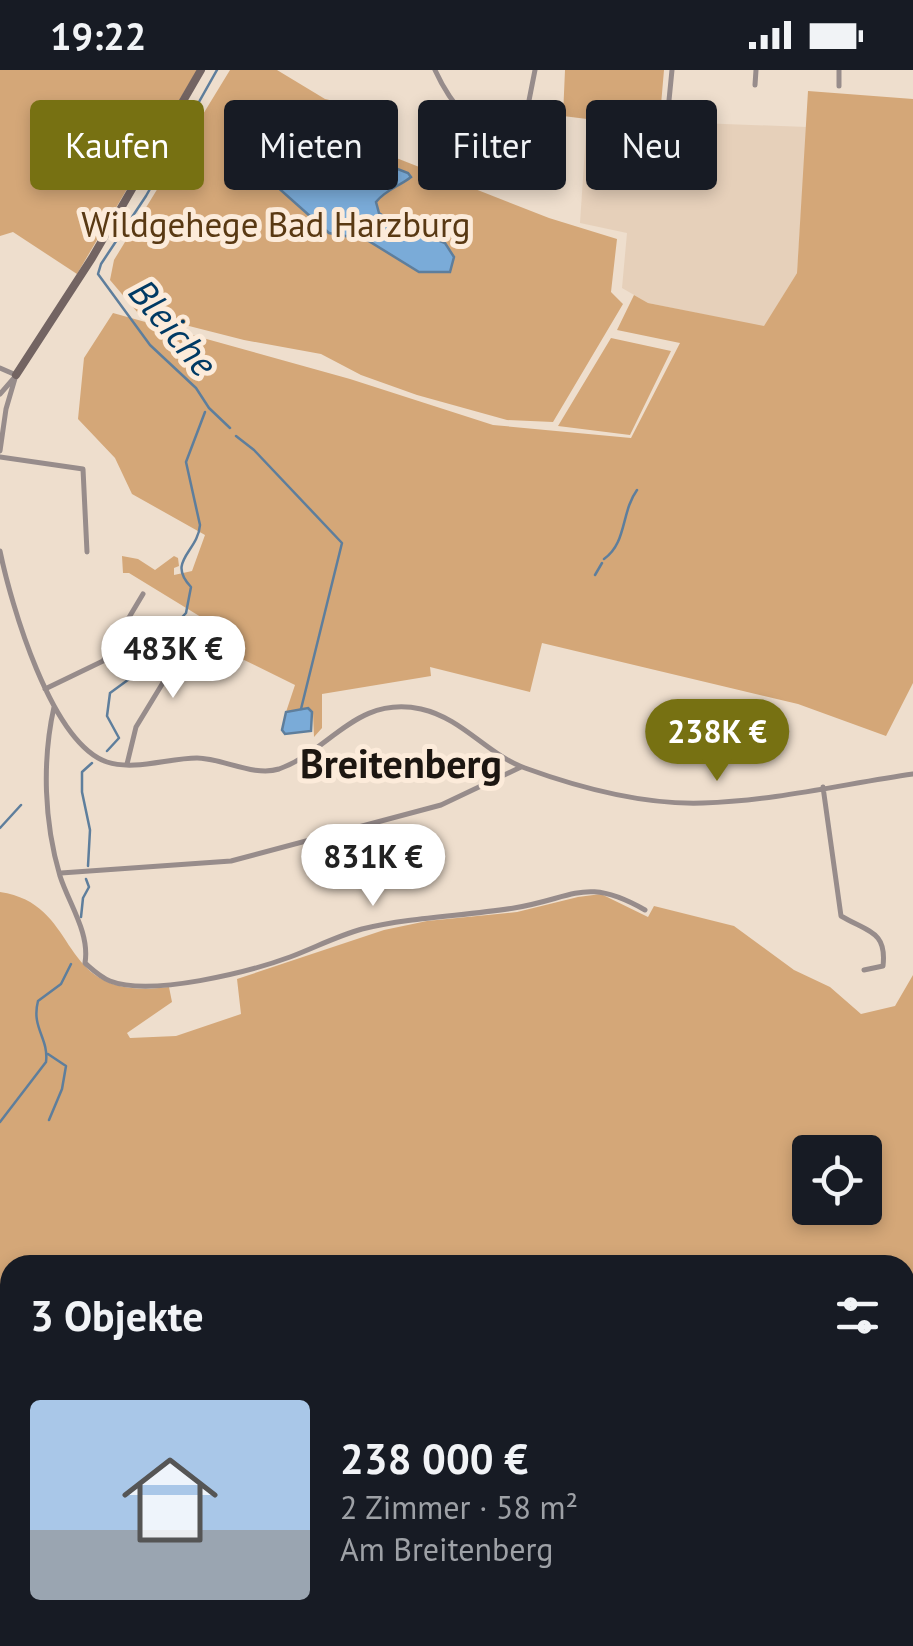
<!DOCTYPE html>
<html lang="de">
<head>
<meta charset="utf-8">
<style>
	body { margin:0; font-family:"PT Sans",sans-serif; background:#242831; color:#f1f3f6; height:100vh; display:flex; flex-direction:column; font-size:38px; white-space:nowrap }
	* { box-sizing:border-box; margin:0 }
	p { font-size:32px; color:#9ea1a6 }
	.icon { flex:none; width:55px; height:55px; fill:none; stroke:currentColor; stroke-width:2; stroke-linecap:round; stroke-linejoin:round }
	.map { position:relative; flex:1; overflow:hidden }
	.details { position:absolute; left:0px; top:1185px; width:915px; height:392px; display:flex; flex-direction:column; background:#171b24; border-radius:30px 30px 0 0; box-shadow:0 5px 15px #0003 }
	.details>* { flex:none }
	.top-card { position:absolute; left:30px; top:30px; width:855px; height:90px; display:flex; gap:20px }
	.tools { position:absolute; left:792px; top:1065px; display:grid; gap:20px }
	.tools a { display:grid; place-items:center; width:90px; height:90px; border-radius:10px; background:#171b24; box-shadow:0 5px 15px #0003; font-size:50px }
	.price { position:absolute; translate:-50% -85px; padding:0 22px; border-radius:35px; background:#fff; color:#222; font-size:32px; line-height:65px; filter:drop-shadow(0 2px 5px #0008) }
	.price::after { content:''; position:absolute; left:50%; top:60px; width:30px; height:22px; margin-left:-15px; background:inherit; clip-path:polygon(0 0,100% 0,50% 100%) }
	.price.on { background:#777112; color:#fff }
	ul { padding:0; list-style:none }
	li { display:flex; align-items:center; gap:30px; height:250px; padding:0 30px }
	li+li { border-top:2px solid #363941 }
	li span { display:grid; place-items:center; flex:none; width:280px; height:200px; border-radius:10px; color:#555 }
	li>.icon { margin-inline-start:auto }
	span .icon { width:120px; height:120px; fill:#fffc; stroke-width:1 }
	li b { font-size:42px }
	h2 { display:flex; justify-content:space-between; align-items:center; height:120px; padding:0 30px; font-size:42px }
	.chip { padding:0 35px; border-radius:10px; background:#171b24; box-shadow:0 5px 15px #0003; font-size:35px; line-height:90px }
	.chip.on { background:#777112; color:#fff }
	.status { display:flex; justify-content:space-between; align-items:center; height:70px; padding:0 50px; background:#171b24; direction:ltr }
	.status svg { height:28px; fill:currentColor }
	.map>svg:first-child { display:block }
</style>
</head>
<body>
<div class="status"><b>19:22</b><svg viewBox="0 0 49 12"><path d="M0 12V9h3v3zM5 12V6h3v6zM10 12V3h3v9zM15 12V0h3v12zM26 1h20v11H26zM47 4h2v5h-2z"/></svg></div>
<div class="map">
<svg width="913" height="1576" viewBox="0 0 913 1576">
	<rect width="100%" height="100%" fill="#eedecd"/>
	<path fill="#e6d0ba" d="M673,52L807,57L797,203L764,257L648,233L622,218L627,163L580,153L586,63L669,68Z"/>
	<path fill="#d4a778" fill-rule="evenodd" d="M0,0H197L77,204L13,162L0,166Z
		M230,0H277L325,29L378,41L371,78L549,148L617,169L611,222L623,234L553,352L507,350L417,325L361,305L321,284L244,270L138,243L110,210L114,190Z
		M565,0H664L659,58L563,46Z
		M808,21L913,29V613L886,666L798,634L542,573L530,622L430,597L431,606L322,624V658L314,667L313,643L309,639L286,642L295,615L238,587L232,566L129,503H123L122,486L138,489L155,500L174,486L178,488L179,496L174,498V505L192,501L205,465L132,424L115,388L78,349L84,288L113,243L350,309L493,355L631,368L680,273L617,260L634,225L648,233L764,256L797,203Z
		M611,268L671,281L630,365L558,356Z
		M0,822C86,835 51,933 169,917L172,932L127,963L130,968L176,966L241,944L237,909L384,860L427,851L517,842L578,827L601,824L648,847L654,836L734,856L794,900L830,917L861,944L895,936L913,905V1576H0ZM810,1082H865V1138H810ZM10,1195H905V1568H10Z"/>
	<path fill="#7aabd8" stroke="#5e7e9c" stroke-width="2.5" d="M292,74C320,82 320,107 352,111L377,91L408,103L411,107C400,116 385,120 376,132L379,143L392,152L445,173L454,187L450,202H419L367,170L329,163L275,115L274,101Z
		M308,638L312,642L311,661L285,664L282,660L286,642Z"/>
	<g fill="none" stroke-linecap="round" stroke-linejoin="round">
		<path stroke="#5e7e9c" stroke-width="2.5" d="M217,0L146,126L101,194L98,204L150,275L196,318L209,338L230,358
			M236,366L254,380L342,473L301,639
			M604,489C627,473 621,442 637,420
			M595,505L602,493
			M107,681L119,668L107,646L110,623L147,596L154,577L186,543L191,517C166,491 198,482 200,455L186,392L205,342
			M0,758L21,735
			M88,796L90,760L82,722V702L92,693
			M81,847L83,828L89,817L86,809
			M48,984L66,996L62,1019L49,1050
			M0,1052L46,992C49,968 31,958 38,931L61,914L71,894"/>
		<path stroke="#978c8b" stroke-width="5" d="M435,0C450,33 477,67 513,78L521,71L535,0
			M839,0V16
			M755,15L756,0
			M662,101L672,0
			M0,298L16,305
			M0,324L14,308
			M0,381L6,339L16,305
			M0,387L83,399L87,482
			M0,481C11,534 51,673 107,692C134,701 169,688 197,688C222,688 254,707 279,699C330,681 356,625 421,639C462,648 488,685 525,698C580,718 644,735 703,733C773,731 844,714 913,704
			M45,619L103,591L143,524
			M54,637C42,691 44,752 60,806C69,834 90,863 85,893C93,900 100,907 110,911C151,927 249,902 290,887C314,878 337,866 362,859C412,847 463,846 514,838C575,828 585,806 645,840
			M127,694L136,657L178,588L184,585L233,593
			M823,717L841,846C868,862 887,861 883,896L864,900
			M61,803L231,791L441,735L521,697"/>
		<path stroke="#736462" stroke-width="8" d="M16,305L92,188L201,0"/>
	</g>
	<g text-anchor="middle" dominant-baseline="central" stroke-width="10" stroke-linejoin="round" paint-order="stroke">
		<g font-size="35" fill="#593913" stroke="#fcebda">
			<text x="276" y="154">Wildgehege Bad Harzburg</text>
		</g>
		<g font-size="38" font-style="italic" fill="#003a64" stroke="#fcebda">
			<text transform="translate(174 257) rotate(50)">Bleiche</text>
		</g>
		<g font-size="40" font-weight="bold" fill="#1c1611" stroke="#fcebda">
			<text x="401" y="693">Breitenberg</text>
		</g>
	</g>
</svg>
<div class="tools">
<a><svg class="icon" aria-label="locate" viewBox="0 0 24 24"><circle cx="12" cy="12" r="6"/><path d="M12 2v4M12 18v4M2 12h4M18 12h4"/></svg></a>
</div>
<b class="price" style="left:173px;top:631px">483K €</b>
<b class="price on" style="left:717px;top:714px">238K €</b>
<b class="price" style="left:373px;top:839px">831K €</b>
<div class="top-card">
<a class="chip on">Kaufen</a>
<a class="chip">Mieten</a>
<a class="chip">Filter</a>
<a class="chip">Neu</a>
</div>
<section class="details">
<h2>3 Objekte<svg class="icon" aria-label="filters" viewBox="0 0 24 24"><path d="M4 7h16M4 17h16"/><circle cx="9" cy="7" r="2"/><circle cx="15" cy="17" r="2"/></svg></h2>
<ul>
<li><span style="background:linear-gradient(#a9c7e8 65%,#9aa5b1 0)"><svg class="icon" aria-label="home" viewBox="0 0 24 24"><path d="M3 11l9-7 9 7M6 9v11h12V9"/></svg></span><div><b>238 000 €</b><p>2 Zimmer · 58 m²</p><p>Am Breitenberg</p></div></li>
</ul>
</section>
</div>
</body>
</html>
